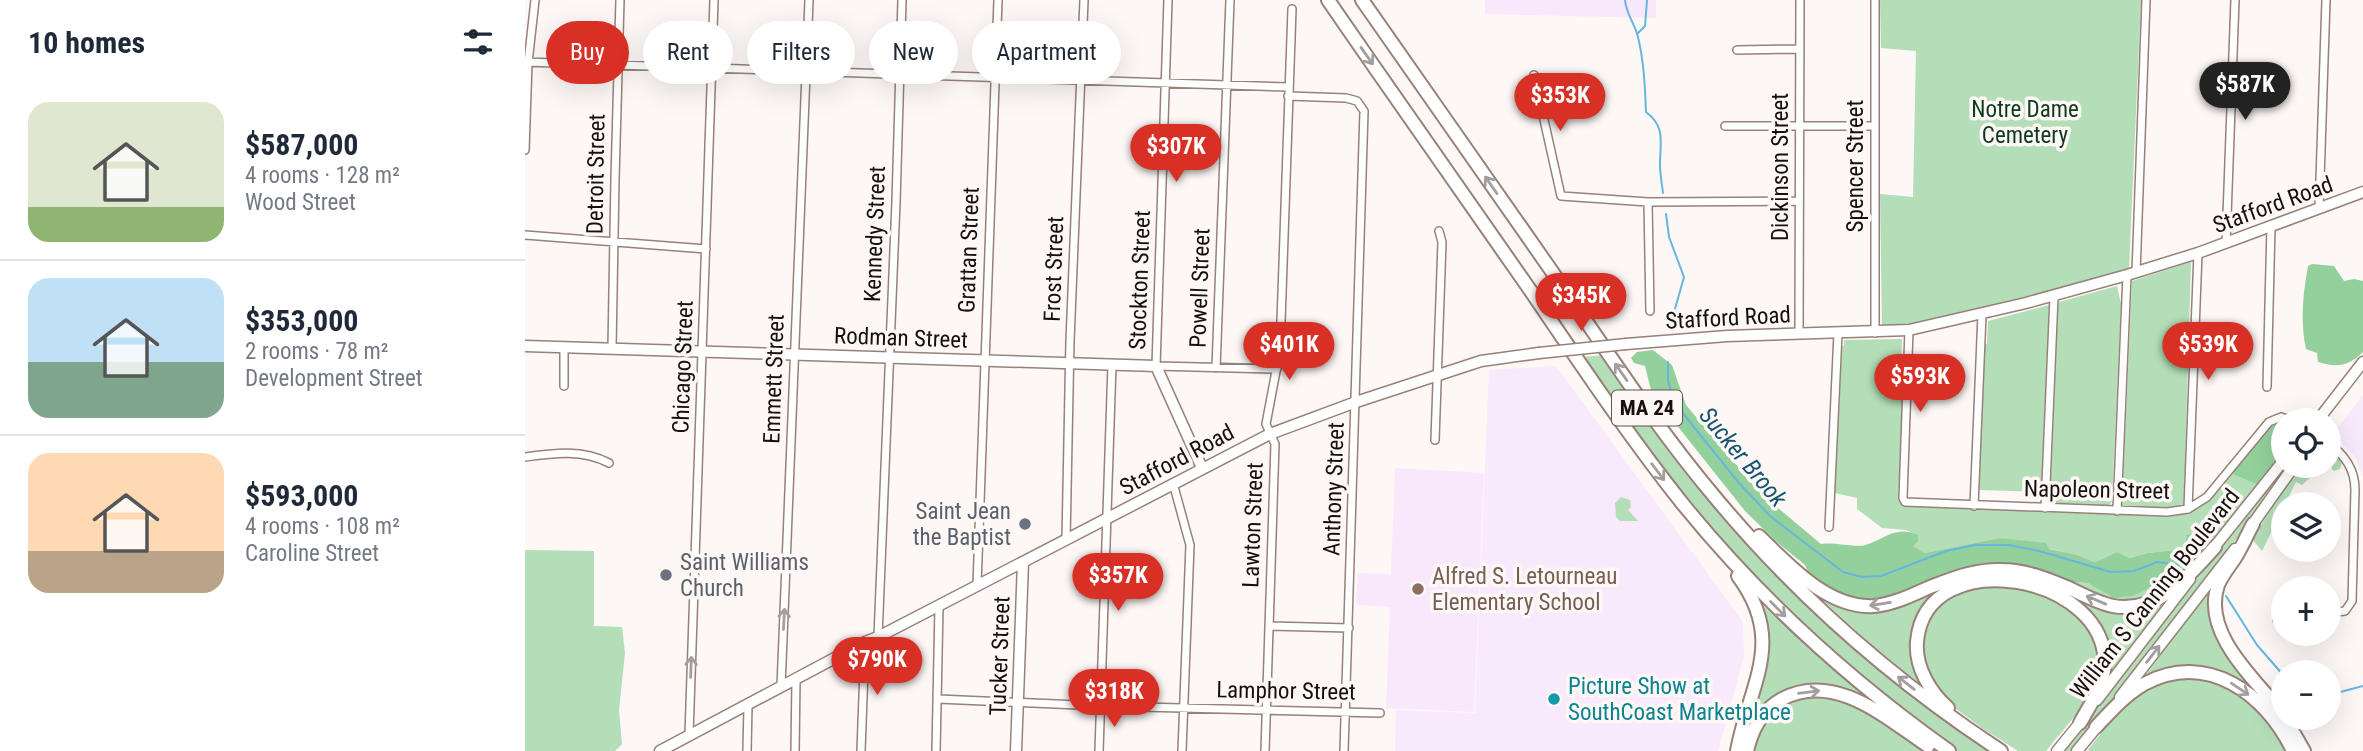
<!DOCTYPE html>
<html lang="en">
<head>
<meta charset="utf-8">
<style>
	body { margin:0; font-family:"Roboto Condensed",sans-serif; background:#f2f2f3; color:#1f2937; height:100vh; display:flex; flex-direction:column; font-size:26px; white-space:nowrap }
	* { box-sizing:border-box; margin:0 }
	p { font-size:23px; color:#747a83 }
	.icon { flex:none; width:38px; height:38px; fill:none; stroke:currentColor; stroke-width:2; stroke-linecap:round; stroke-linejoin:round }
	.map { position:relative; flex:1; overflow:hidden }
	.sheet { display:flex; flex-direction:column; background:#fff; width:525px }
	.sheet>* { flex:none }
	.hud { position:absolute; left:21px; top:21px; width:665px; height:63px; display:flex; gap:14px }
	.tools { position:absolute; left:1746px; top:408px; display:grid; gap:14px }
	.tools a { display:grid; place-items:center; width:70px; height:70px; border-radius:50%; background:#fff; box-shadow:0 7px 28px #0002; font-size:35px }
	.price { position:absolute; translate:-50% -60px; padding:0 16px; border-radius:24px; background:#d93025; color:#fff; font-size:23px; line-height:46px; filter:drop-shadow(0 2px 4px #0008) }
	.price::after { content:''; position:absolute; left:50%; top:42px; width:21px; height:16px; margin-left:-10px; background:inherit; clip-path:polygon(0 0,100% 0,50% 100%) }
	.price.current { background:#222; color:#fff }
	ul { padding:0; list-style:none }
	li { display:flex; align-items:center; gap:21px; height:175px; padding:0 28px }
	li+li { border-top:2px solid #e0e1e3 }
	li span { display:grid; place-items:center; flex:none; width:196px; height:140px; border-radius:21px; color:#555 }
	li>.icon { margin-inline-start:auto }
	span .icon { width:84px; height:84px; fill:#fffc; stroke-width:1 }
	li b { font-size:30px }
	h2 { display:flex; justify-content:space-between; align-items:center; height:84px; padding:0 28px; font-size:30px }
	.tag { padding:0 24px; border-radius:32px; background:#fff; box-shadow:0 7px 28px #0002; font-size:24px; line-height:63px }
	.tag.current { background:#d93025; color:#fff }
	main { display:flex; flex:1; min-height:0 }
	.map>svg:first-child { display:block }
</style>
</head>
<body>
<main>
<section class="sheet">
<h2>10 homes<svg class="icon" aria-label="filters" viewBox="0 0 24 24"><path d="M4 7h16M4 17h16"/><circle cx="9" cy="7" r="2"/><circle cx="15" cy="17" r="2"/></svg></h2>
<ul>
<li><span style="background:linear-gradient(#dfe7d0 75%,#8fb573 0)"><svg class="icon" aria-label="home" viewBox="0 0 24 24"><path d="M3 11l9-7 9 7M6 9v11h12V9"/></svg></span><div><b>$587,000</b><p>4 rooms · 128 m²</p><p>Wood Street</p></div></li>
<li><span style="background:linear-gradient(#bfe0f5 60%,#7fa58c 0)"><svg class="icon" aria-label="home" viewBox="0 0 24 24"><path d="M3 11l9-7 9 7M6 9v11h12V9"/></svg></span><div><b>$353,000</b><p>2 rooms · 78 m²</p><p>Development Street</p></div></li>
<li><span style="background:linear-gradient(#ffd9b3 70%,#b9a48a 0)"><svg class="icon" aria-label="home" viewBox="0 0 24 24"><path d="M3 11l9-7 9 7M6 9v11h12V9"/></svg></span><div><b>$593,000</b><p>4 rooms · 108 m²</p><p>Caroline Street</p></div></li>
</ul>
</section>
<div class="map">
<svg width="1838" height="751" viewBox="0 0 1838 751">
	<rect width="100%" height="100%" fill="#fdf7f5"/>
	<path fill="#f8e9fc" d="M1031,366L1218,622L1219,656L1193,751H870L871,710L950,713L964,370Z
		M1838,395V477L1830,457L1808,434Z"/>
	<path fill="#f9e8fb" d="M960,0H1131V18L960,14Z
		M870,468L959,473L949,712L861,708L865,607L831,605L833,573L866,574Z"/>
	<path fill="#b3deb8" d="M1355,0H1616L1604,269C1550,284 1497,298 1442,311C1414,318 1386,326 1357,325L1355,194L1388,197L1391,51L1356,48Z
		M1666,262L1659,503C1645,515 1615,507 1597,506L1607,281Z
		M1592,286L1596,304L1587,501L1584,506L1525,504L1533,304L1534,302Z
		M1524,305L1516,492L1454,490L1460,344H1462L1463,321Z
		M1377,339L1376,366L1379,369L1373,499L1378,506L1646,516C1676,513 1690,496 1707,474L1733,485C1701,524 1643,617 1583,601C1569,597 1553,588 1539,581L1563,583L1589,597L1659,549L1622,553L1603,558L1592,552L1570,562L1552,555L1540,554L1539,552L1474,538L1400,553L1387,546L1392,535L1381,530L1357,528L1332,509V498L1310,493L1317,346H1319V340Z
		M1079,355L1252,573L1468,751H1432L1420,743C1364,699 1308,656 1257,606C1180,532 1119,444 1057,357Z
		M1804,450L1817,462L1815,469L1808,471L1806,466L1786,470L1787,476L1777,485L1771,482L1737,551L1727,539L1773,466H1804Z
		M1752,477L1754,479C1689,573 1617,662 1546,751H1537Z
		M1096,497L1105,500L1106,507L1103,510L1113,521H1095L1091,517L1090,503Z
		M0,550L69,551V626L97,627L100,653L94,710L97,744L90,751H0Z
		M1469,583C1484,586 1503,587 1517,592C1546,603 1579,638 1575,671C1572,694 1536,732 1521,751H1493L1457,728L1423,703L1402,673L1395,643L1410,607L1423,596Z
		M1421,585L1423,587L1395,616L1397,681L1394,683L1349,647L1292,595L1294,592Z
		M1685,587L1688,588L1686,605L1740,703L1707,678L1624,677L1622,674Z
		M1535,588L1572,605L1635,602L1637,605L1586,673L1583,671V651L1533,591Z
		M1240,607L1337,695L1335,697L1268,690L1223,732L1220,731L1237,608Z
		M1656,676L1697,682L1737,711L1764,751H1562L1596,708L1623,687Z
		M1291,694L1336,706L1407,751H1226L1232,729L1256,704Z"/>
	<path fill="#93d09c" d="M1787,264L1809,266L1819,281L1829,279L1838,281V352C1824,366 1812,368 1793,362L1792,353L1781,349C1775,322 1778,293 1783,266Z
		M1128,350L1147,365L1161,405L1234,492L1296,544C1309,542 1333,548 1340,545C1361,539 1370,525 1393,535V541L1388,546L1400,553L1474,538L1521,543L1524,549L1552,555L1570,562L1592,552L1604,558L1622,553L1659,549L1662,535L1679,531L1683,538L1641,580L1608,596L1589,598L1563,583L1539,581L1500,568L1364,599L1336,601L1306,591L1284,574L1280,565L1253,543L1220,511L1127,394L1120,366L1109,363L1106,358L1112,352Z
		M1753,422H1759V451L1733,485L1707,474L1742,429Z"/>
	<g fill="none" stroke-linecap="round" stroke-linejoin="round">
		<path stroke="#68b5de" stroke-width="2" d="M1100,0C1101,14 1110,24 1113,37C1119,62 1120,87 1121,112C1141,127 1135,142 1135,164C1135,174 1137,184 1138,193
			M1112,34L1120,26L1122,0
			M1141,214L1144,237L1159,277L1146,323
			M1143,362V381L1147,394L1160,416L1214,483L1245,516L1318,572L1337,577L1356,576L1421,551L1450,545H1484L1514,551L1586,572L1609,571L1632,562L1658,565
			M1701,596L1732,645L1759,676
			M1804,695L1838,686"/>
		<g stroke="#988178" stroke-width="10">
			<path id="street" d="M643,0L631,366L752,369
				M1212,50L1275,49
				M0,62L763,87
				M1009,75L1036,196L1123,202L1274,201
				M763,96L821,98L832,101L839,111L819,751
				M1200,126H1349
				M0,150L3,63L10,0
				M1123,202L1125,311
				M1794,209L1801,0
				M0,235L181,249
				M1701,243L1710,0
				M1611,273L1621,0
				M1384,330L1378,498L1380,502L1642,512L1663,509L1682,497L1744,422L1756,417L1765,420
				M1350,333V0
				M1274,334L1275,0
				M87,348L90,179L95,0
				M691,368L705,0
				M39,386V347
				M1742,387L1746,226
				M910,440L917,242L914,231
				M1804,443C1820,456 1830,469 1830,490L1827,601L1820,611L1804,613
				M0,457C29,453 57,449 84,463
				M648,483L665,545L657,751
				M1449,506L1457,314
				M1520,508L1529,296
				M1663,509L1673,253
				M1592,511L1602,275
				M1304,527L1313,333
				M541,540L545,341L559,0
				M452,586L473,0
				M1759,608L1754,613L1752,620L1759,630
				M744,626L824,628
				M353,637L371,202L377,0
				M256,687L284,0
				M413,699L576,706L855,713
				M164,735L189,0
				M222,751L223,705
				M270,751L271,679
				M336,751L340,642
				M411,751L414,606
				M574,751L587,365
				M740,751L750,444L741,424L755,350L767,9"/>
		</g>
		<g stroke="#988178" stroke-width="13">
			<path id="secondary" d="M1101,344L1202,336L1384,330L1501,303L1602,275L1673,253L1838,192
				M0,346L631,366L677,468
				M1793,420L1838,362
				M1725,528L1769,466
				M1687,550L1759,460
				M1595,697L1710,549
				M1572,700L1665,579
				M135,751L340,642L353,637L745,434L831,402L956,361L1014,353
				M491,751L498,562
				M1532,751L1559,718
				M1552,751L1575,723"/>
		</g>
		<g stroke="#988178" stroke-width="16">
			<path id="highway" d="M803,0C869,96 936,191 1003,287C1053,360 1102,434 1157,503C1234,598 1324,680 1424,751
				M837,0C901,91 964,182 1028,273C1080,348 1130,426 1189,496C1271,595 1369,681 1476,751
				M1728,524C1722,535 1717,547 1710,558C1704,567 1697,575 1693,585C1676,634 1732,681 1759,715
				M1234,536C1264,565 1303,609 1349,606C1369,604 1387,595 1405,587C1429,578 1451,569 1477,570C1501,570 1522,579 1544,588C1558,595 1573,603 1588,606C1632,614 1664,576 1690,547
				M1423,708C1405,692 1390,667 1392,642C1400,540 1590,575 1579,670C1577,689 1564,706 1555,723
				M1760,718L1779,751
				M1571,727C1586,711 1600,695 1619,684C1682,650 1741,694 1768,751
				M1212,751C1224,684 1262,642 1213,576
				M1222,751C1227,729 1237,710 1257,699C1310,671 1361,718 1403,746"/>
		</g>
		<use href="#street" stroke="#fff" stroke-width="7"/>
		<use href="#secondary" stroke="#fff" stroke-width="10"/>
		<use href="#highway" stroke="#fff" stroke-width="12"/>
		<g stroke="#988178" stroke-width="13" stroke-linecap="butt">
			<path id="secondary-bridge" d="M1014,353L1101,344"/>
		</g>
		<use href="#secondary-bridge" stroke="#fff" stroke-width="10"/>
	</g>
	<defs><path id="oneway-shaft" d="M-6 0H5M1.5-3L5.5 0L1.5 3" fill="none" stroke-width="1.6" stroke-linecap="round" stroke-linejoin="round" transform="scale(1.75)"/></defs>
	<g stroke="#a39f9e">
		<use href="#oneway-shaft" transform="translate(842 56) rotate(55)"/>
		<use href="#oneway-shaft" transform="translate(966 185) rotate(-125)"/>
		<use href="#oneway-shaft" transform="translate(1096 372) rotate(-125)"/>
		<use href="#oneway-shaft" transform="translate(1133 472) rotate(53)"/>
		<use href="#oneway-shaft" transform="translate(1571 600) rotate(-157)"/>
		<use href="#oneway-shaft" transform="translate(1355 604) rotate(171)"/>
		<use href="#oneway-shaft" transform="translate(1253 609) rotate(45)"/>
		<use href="#oneway-shaft" transform="translate(259 619) rotate(-87)"/>
		<use href="#oneway-shaft" transform="translate(1628 654) rotate(-52)"/>
		<use href="#oneway-shaft" transform="translate(166 667) rotate(-88)"/>
		<use href="#oneway-shaft" transform="translate(1381 683) rotate(-142)"/>
		<use href="#oneway-shaft" transform="translate(1715 689) rotate(34)"/>
		<use href="#oneway-shaft" transform="translate(1284 692) rotate(-7)"/>
	</g>
	<g fill="#6b7280" stroke="#fdf7f5" stroke-width="2.5">
		<circle cx="500" cy="524" r="7"/>
		<circle cx="141" cy="575" r="7"/>
	</g>
	<circle fill="#8d6e63" stroke="#fdf7f5" stroke-width="2.5" cx="893" cy="589" r="7"/>
	<circle fill="#0f9aa8" stroke="#fdf7f5" stroke-width="2.5" cx="1029" cy="699" r="7"/>
	<g text-anchor="middle" dominant-baseline="central" stroke-width="7" stroke-linejoin="round" paint-order="stroke">
		<rect fill="#fdf7f5" stroke="#5d5552" stroke-width="2" x="1087" y="390.5" width="70" height="35" rx="5"/>
		<g font-size="21" font-weight="bold" fill="#180f0c">
			<text x="1122" y="408">MA 24</text>
		</g>
		<g font-size="23" fill="#0f3b1a" stroke="#fdf7f5">
			<text x="1500" y="109">Notre Dame<tspan x="1500" dy="26">Cemetery</tspan></text>
		</g>
		<g font-size="23" fill="#180f0c" stroke="#fdf7f5">
			<text transform="translate(1330 166) rotate(-90)">Spencer Street</text>
			<text transform="translate(1255 167) rotate(-90)">Dickinson Street</text>
			<text transform="translate(71 174) rotate(-89)">Detroit Street</text>
			<text transform="translate(1748 205) rotate(-20)">Stafford Road</text>
			<text transform="translate(350 234) rotate(-88)">Kennedy Street</text>
			<text transform="translate(444 250) rotate(-88)">Grattan Street</text>
			<text transform="translate(529 269) rotate(-88)">Frost Street</text>
			<text transform="translate(615 280) rotate(-88)">Stockton Street</text>
			<text transform="translate(675 288) rotate(-88)">Powell Street</text>
			<text transform="translate(1203 318) rotate(-3)">Stafford Road</text>
			<text transform="translate(376 338) rotate(2)">Rodman Street</text>
			<text transform="translate(158 367) rotate(-88)">Chicago Street</text>
			<text transform="translate(249 379) rotate(-88)">Emmett Street</text>
			<text transform="translate(652 460) rotate(-28)">Stafford Road</text>
			<text transform="translate(809 489) rotate(-88)">Anthony Street</text>
			<text transform="translate(1572 490) rotate(1)">Napoleon Street</text>
			<text transform="translate(728 525) rotate(-88)">Lawton Street</text>
			<text transform="translate(1630 594) rotate(-52)">William S Canning Boulevard</text>
			<text transform="translate(475 656) rotate(-88)">Tucker Street</text>
			<text transform="translate(761 691) rotate(1)">Lamphor Street</text>
		</g>
		<g font-size="23" fill="#5b616d" stroke="#fdf7f5" text-anchor="end">
			<text x="486" y="511">Saint Jean<tspan x="486" dy="26">the Baptist</tspan></text>
			<text x="155" y="562" text-anchor="start">Saint Williams<tspan x="155" dy="26">Church</tspan></text>
		</g>
		<g font-size="23" fill="#785e54" stroke="#fdf7f5" text-anchor="start">
			<text x="907" y="576">Alfred S. Letourneau<tspan x="907" dy="26">Elementary School</tspan></text>
		</g>
		<g font-size="23" fill="#0d838f" stroke="#fdf7f5" text-anchor="start">
			<text x="1043" y="686">Picture Show at<tspan x="1043" dy="26">SouthCoast Marketplace</tspan></text>
		</g>
		<g font-size="24" font-style="italic" fill="#17536f" stroke="#fdf7f5">
			<text transform="translate(1218 457) rotate(50)">Sucker Brook</text>
		</g>
	</g>
</svg>
<div class="tools">
<a><svg class="icon" aria-label="locate" viewBox="0 0 24 24"><circle cx="12" cy="12" r="6"/><path d="M12 2v4M12 18v4M2 12h4M18 12h4"/></svg></a>
<a><svg class="icon" aria-label="layers" viewBox="0 0 24 24"><path d="M12 4l9 5-9 5-9-5zM3 14l9 5 9-5"/></svg></a>
<a>+</a>
<a>−</a>
</div>
<b class="price current" style="left:1720px;top:122px">$587K</b>
<b class="price" style="left:1035px;top:133px">$353K</b>
<b class="price" style="left:651px;top:184px">$307K</b>
<b class="price" style="left:1056px;top:333px">$345K</b>
<b class="price" style="left:764px;top:382px">$401K</b>
<b class="price" style="left:1683px;top:382px">$539K</b>
<b class="price" style="left:1395px;top:414px">$593K</b>
<b class="price" style="left:593px;top:613px">$357K</b>
<b class="price" style="left:352px;top:697px">$790K</b>
<b class="price" style="left:589px;top:729px">$318K</b>
<div class="hud">
<a class="tag current">Buy</a>
<a class="tag">Rent</a>
<a class="tag">Filters</a>
<a class="tag">New</a>
<a class="tag">Apartment</a>
</div>
</div>
</main>
</body>
</html>
